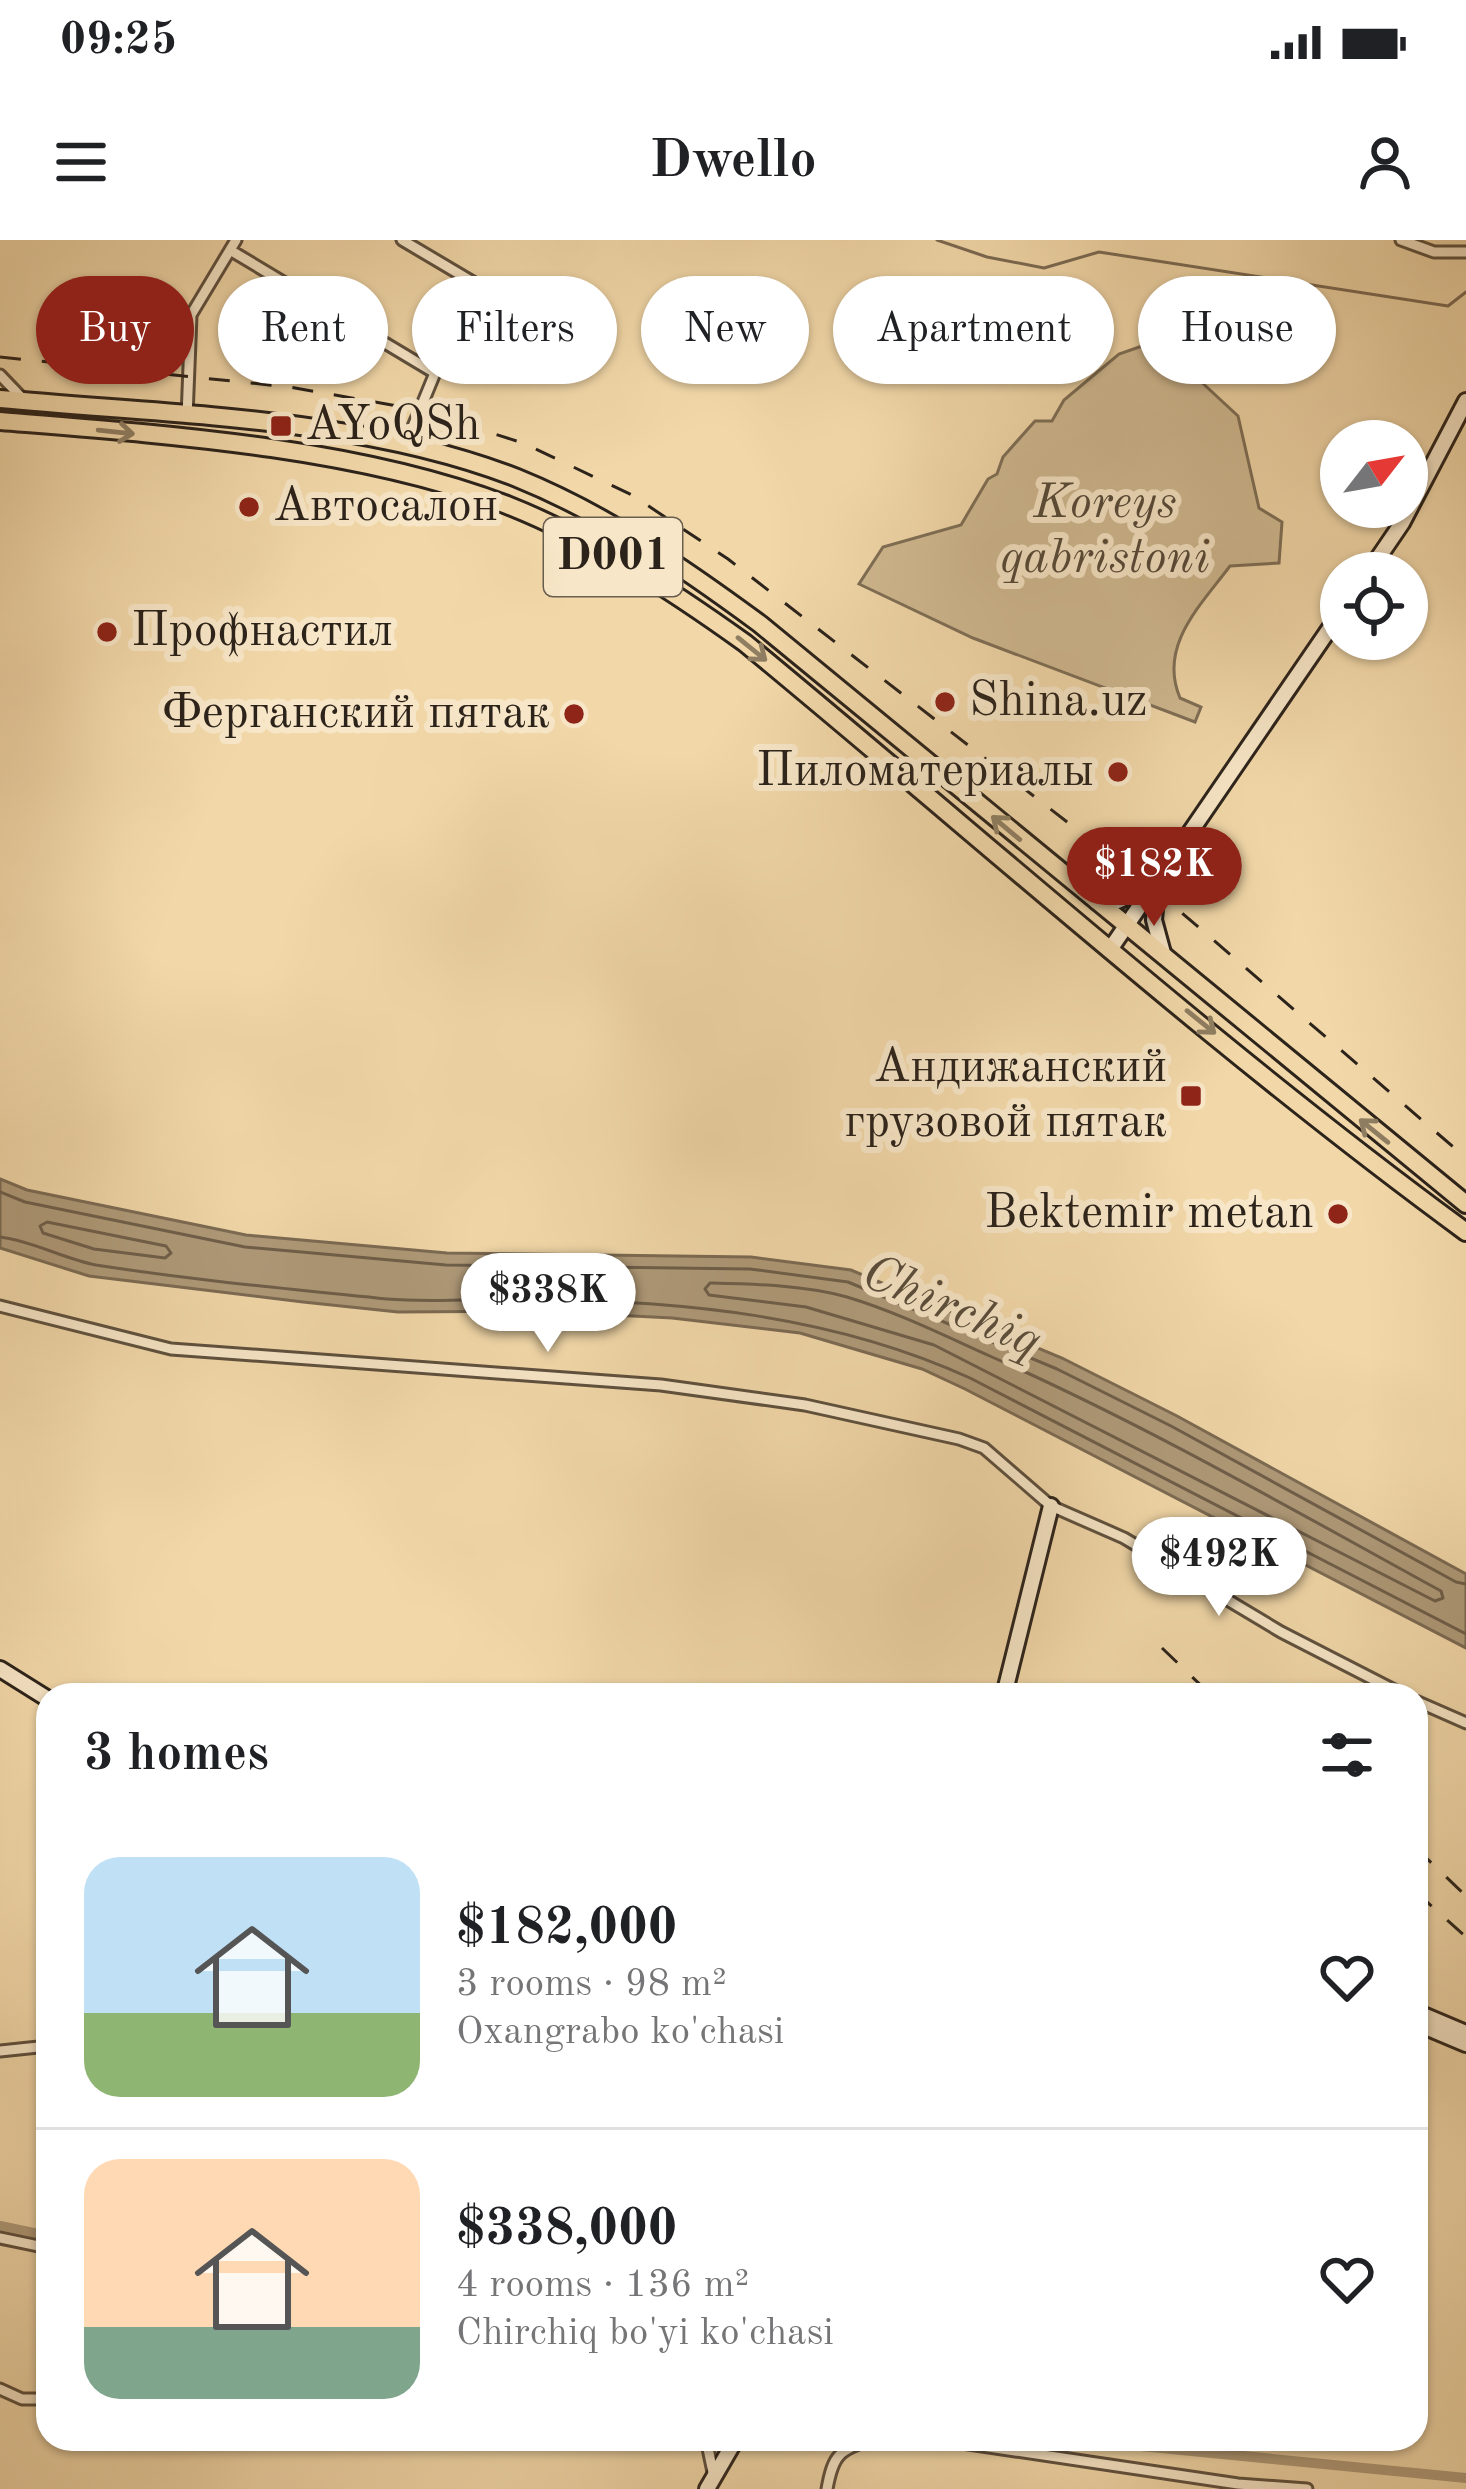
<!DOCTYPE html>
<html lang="en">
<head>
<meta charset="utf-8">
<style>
	body { margin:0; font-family:"Old Standard TT",serif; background:#f2f2f2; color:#202124; height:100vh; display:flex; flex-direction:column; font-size:45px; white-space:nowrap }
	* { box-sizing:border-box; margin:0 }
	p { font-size:39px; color:#757577 }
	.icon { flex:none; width:66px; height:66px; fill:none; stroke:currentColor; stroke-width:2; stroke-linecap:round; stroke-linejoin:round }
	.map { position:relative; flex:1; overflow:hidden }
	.sheet { position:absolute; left:36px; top:1443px; width:1392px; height:768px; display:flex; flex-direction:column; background:#fff; border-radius:36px; box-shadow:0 3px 9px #0004 }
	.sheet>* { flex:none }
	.hud { position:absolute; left:36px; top:36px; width:1395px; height:108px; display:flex; gap:24px }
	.needle { width:78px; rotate:59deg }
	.tools { position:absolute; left:1320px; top:180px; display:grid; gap:24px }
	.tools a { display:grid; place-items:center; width:108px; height:108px; border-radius:50%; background:#fff; box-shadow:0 3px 9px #0004; font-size:60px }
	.price { position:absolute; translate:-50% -102px; padding:0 27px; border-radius:42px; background:#fff; color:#222; font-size:39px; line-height:78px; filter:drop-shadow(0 3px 6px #0008) }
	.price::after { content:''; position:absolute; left:50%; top:72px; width:36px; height:27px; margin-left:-18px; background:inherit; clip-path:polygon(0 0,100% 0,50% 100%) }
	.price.on { background:#8f2418; color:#fff }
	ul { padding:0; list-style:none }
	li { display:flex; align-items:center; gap:36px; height:300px; padding:0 48px }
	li+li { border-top:3px solid #e0e0e0 }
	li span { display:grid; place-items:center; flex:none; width:336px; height:240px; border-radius:36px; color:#555 }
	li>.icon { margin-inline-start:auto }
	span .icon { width:144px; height:144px; fill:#fffc; stroke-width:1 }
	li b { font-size:51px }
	h2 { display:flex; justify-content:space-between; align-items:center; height:144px; padding:0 48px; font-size:51px }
	.tag { padding:0 42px; border-radius:54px; background:#fff; box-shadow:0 3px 9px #0004; font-size:42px; line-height:108px }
	.tag.on { background:#8f2418; color:#fff }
	.status { display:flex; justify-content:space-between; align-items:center; height:84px; padding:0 60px; background:#fff; direction:ltr }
	.status svg { height:33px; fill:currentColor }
	header { display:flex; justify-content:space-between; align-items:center; height:156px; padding:0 48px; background:#fff; font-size:54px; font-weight:700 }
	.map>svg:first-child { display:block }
</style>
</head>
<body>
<div class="status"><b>09:25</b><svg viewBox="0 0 49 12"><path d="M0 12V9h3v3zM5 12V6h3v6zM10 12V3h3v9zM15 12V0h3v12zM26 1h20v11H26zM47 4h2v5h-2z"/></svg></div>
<header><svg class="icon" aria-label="menu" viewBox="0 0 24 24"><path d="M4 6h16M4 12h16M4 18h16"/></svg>Dwello<svg class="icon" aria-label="person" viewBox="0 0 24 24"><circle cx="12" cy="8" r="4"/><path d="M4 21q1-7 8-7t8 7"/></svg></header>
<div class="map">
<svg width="1466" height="2249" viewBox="0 0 1466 2249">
	<rect width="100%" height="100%" fill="#f2d8a9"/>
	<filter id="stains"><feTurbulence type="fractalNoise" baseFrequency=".00167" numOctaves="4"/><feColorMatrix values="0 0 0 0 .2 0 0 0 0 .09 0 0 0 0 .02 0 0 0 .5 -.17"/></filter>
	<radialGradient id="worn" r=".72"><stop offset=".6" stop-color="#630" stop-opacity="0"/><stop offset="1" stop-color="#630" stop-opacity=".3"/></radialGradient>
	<path fill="#d0b991" stroke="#7e6e56" stroke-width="3" d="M1145,105L1184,126L1238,176L1259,268L1282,282L1279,323L1230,326C1200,366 1158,406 1180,458L1201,467L1195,482L973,398L859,344L883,307L961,285L988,239L997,234L1003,217L1035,181H1052L1064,160L1119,114Z"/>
	<path fill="#af9a79" stroke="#7b6a53" stroke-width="3" d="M0,939L27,950L246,995L447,1013L751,1017L851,1030L1062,1118L1177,1176L1466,1334V1408L965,1149L922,1129L800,1093L672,1078L535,1071L398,1072L303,1062L89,1036L0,1008Z"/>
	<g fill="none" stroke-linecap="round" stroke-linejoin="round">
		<path stroke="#6e5e4a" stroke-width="3" d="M0,952L25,962L245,1007L446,1025L750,1029L848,1042L1057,1129L1171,1186L1456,1342L1466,1344
			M47,982L166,1006L171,1013L165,1018L94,1009L43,993L40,986Z
			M0,997C33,1001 64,1019 96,1025C192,1040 290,1049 387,1059C435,1063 484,1058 533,1059C681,1061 833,1075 970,1138L1466,1394
			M710,1043C754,1044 805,1045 847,1057C897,1072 945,1096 992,1117C1146,1185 1293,1270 1441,1351L1443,1358L1435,1361L934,1105L806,1067L709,1055L705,1049Z"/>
		<path stroke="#7b6a53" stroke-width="3" d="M937,0L987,17L1044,28L1099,12L1448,66L1466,52"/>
		<path stroke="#af9a79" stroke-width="10" d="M0,1986L48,1996
			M1070,2199L1466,2238"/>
		<g stroke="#5e503e" stroke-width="15">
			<path id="street" d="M402,0L483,48
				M1401,0L1434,12H1466
				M230,10L435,133L405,206
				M0,135L22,158
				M187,177L191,75L236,0
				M0,1066L171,1109L661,1145L805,1165L959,1199L984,1208L1051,1266L1124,1298L1281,1392L1404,1455
				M1416,1461L1466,1483
				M0,1811L48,1806
				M0,1998L48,2008
				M0,2149L22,2159H48
				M706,2199L714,2237
				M935,2199L1238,2244L1307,2249
				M827,2249C833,2215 839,2210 872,2199"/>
		</g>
		<g stroke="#2c231b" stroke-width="20">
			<path id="secondary" d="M1368,333L1402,283L1466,161
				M1157,647L1154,680L1163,713
				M1097,662L1118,661L1153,645
				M1111,708L1341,372
				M0,1429L48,1459
				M1004,1455L1051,1266
				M1416,1772L1466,1793
				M1416,1783L1466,1804
				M707,2249L736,2199"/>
		</g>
		<g stroke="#2c231b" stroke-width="22">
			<path id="highway" d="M0,159C167,175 359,176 517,238C606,274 684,328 760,384L1466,964
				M0,181C161,194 357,207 507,265C593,299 671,350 745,403C984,600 1216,809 1466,992"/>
		</g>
		<use href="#street" stroke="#f7e6c7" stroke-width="9"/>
		<use href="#secondary" stroke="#f7e6c7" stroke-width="14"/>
		<use href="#highway" stroke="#f2d8a9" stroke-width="16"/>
		<path stroke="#2c231b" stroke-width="3" stroke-dasharray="21 21" stroke-linecap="butt" d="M0,117L289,147L415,169L523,203L632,255L728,319L1160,654L1466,918
			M1162,1408L1211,1455
			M1416,1608L1466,1656
			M1416,1652L1466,1697"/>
	</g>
	<defs><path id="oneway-shaft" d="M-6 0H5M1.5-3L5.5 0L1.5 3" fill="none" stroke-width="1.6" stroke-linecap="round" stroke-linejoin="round" transform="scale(3)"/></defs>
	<g stroke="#8f7e62">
		<use href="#oneway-shaft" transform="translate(116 192) rotate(6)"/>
		<use href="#oneway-shaft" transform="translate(752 409) rotate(39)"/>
		<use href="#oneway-shaft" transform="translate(1006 588) rotate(-140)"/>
		<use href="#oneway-shaft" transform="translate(1201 782) rotate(39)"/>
		<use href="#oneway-shaft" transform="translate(1374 891) rotate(-141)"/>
	</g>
	<g fill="#8f2418" stroke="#f7e6c7" stroke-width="4.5">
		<rect x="269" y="174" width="24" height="24" rx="6"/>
		<circle cx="249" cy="267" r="12"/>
		<circle cx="107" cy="392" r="12"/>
		<circle cx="945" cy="462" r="12"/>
		<circle cx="574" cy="474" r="12"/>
		<circle cx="1118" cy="532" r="12"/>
		<rect x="1179" y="844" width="24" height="24" rx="6"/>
		<circle cx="1338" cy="974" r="12"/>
	</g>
	<g text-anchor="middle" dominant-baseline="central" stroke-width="12" stroke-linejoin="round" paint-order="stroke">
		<rect fill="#f7e6c7" stroke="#695e4f" stroke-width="3" x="544" y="278" width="138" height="78" rx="9"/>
		<g font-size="45" font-weight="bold" fill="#2c231b">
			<text x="613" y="317">D001</text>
		</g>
		<g font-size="48" fill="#2c231b" stroke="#f7e6c7" text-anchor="start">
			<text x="305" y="186">AYoQSh</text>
			<text x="273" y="267">Автосалон</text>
			<text x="131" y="392">Профнастил</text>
			<text x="969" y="462">Shina.uz</text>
			<text x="550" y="474" text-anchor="end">Ферганский пятак</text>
			<text x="1094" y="532" text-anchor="end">Пиломатериалы</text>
			<text x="1167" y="828" text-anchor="end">Андижанский<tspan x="1167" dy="55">грузовой пятак</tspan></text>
			<text x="1314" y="974" text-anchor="end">Bektemir metan</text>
		</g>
		<g font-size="48" font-style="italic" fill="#554838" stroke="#f7e6c7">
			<text x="1105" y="264">Koreys<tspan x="1105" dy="55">qabristoni</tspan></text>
		</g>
		<g font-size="51" font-style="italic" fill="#5a4d3c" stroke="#f7e6c7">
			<text transform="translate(951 1068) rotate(23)">Chirchiq</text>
		</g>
	</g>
	<rect width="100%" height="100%" filter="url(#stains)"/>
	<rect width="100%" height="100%" fill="url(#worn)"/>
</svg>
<div class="tools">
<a><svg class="needle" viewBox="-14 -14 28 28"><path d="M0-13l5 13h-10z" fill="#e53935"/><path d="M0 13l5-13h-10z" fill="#757577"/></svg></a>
<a><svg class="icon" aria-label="locate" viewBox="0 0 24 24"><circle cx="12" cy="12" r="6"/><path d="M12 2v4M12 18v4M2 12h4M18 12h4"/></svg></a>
</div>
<b class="price on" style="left:1154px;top:689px">$182K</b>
<b class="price" style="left:548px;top:1115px">$338K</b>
<b class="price" style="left:1219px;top:1379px">$492K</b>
<div class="hud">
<a class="tag on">Buy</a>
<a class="tag">Rent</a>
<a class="tag">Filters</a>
<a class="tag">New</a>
<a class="tag">Apartment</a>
<a class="tag">House</a>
</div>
<section class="sheet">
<h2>3 homes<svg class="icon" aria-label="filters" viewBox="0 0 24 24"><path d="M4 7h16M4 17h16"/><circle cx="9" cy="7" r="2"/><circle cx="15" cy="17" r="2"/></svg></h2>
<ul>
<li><span style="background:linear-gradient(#bfe0f5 65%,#8fb573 0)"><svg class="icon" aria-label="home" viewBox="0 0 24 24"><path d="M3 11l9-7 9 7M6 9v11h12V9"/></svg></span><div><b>$182,000</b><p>3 rooms · 98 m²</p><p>Oxangrabo ko'chasi</p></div><svg class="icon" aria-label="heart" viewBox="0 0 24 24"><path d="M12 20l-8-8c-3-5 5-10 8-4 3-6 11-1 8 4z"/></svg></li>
<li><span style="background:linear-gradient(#ffd9b3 70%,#7fa58c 0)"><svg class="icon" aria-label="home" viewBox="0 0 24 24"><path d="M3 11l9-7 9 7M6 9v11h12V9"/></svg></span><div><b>$338,000</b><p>4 rooms · 136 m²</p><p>Chirchiq bo'yi ko'chasi</p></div><svg class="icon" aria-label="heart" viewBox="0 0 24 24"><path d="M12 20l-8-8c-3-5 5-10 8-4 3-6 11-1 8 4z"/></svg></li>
</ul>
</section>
</div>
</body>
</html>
